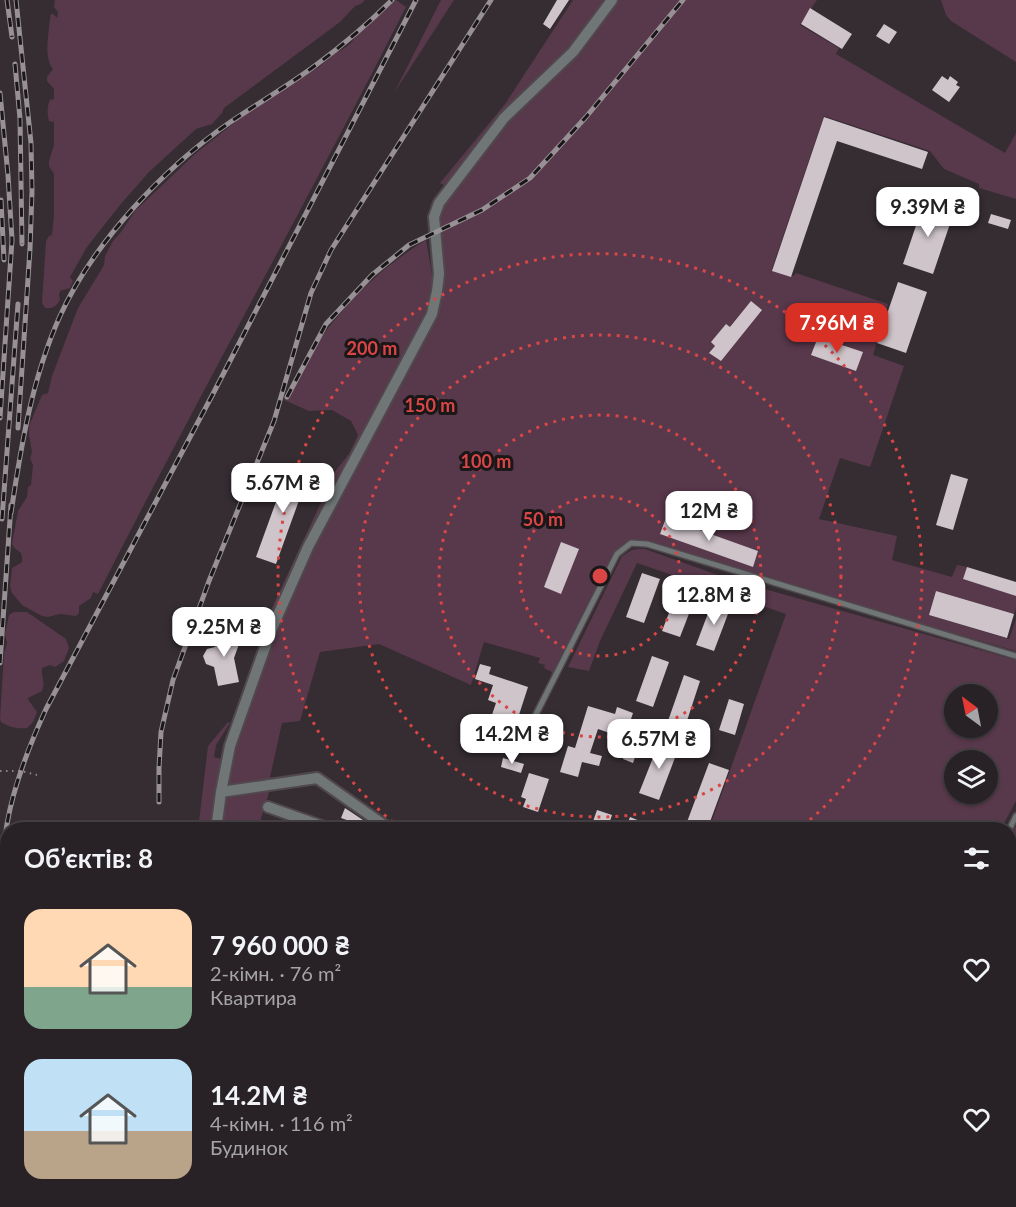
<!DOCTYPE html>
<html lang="uk">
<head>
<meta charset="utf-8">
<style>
	body { margin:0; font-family:Lato,sans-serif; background:#342f32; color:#f1f3f6; height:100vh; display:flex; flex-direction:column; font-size:22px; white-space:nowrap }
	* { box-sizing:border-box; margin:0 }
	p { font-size:20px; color:#a5a4a7 }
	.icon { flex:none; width:33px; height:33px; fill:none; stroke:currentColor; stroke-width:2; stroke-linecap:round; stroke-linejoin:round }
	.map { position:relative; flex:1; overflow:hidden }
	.side { position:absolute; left:0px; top:822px; width:1017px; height:386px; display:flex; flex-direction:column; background:#282226; border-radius:24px 24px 0 0; box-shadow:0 2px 4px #0004,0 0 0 2px #443f43 }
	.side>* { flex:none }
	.needle { width:39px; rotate:328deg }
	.controls { position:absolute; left:944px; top:684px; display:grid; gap:12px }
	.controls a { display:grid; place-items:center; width:54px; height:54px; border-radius:50%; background:#282226; box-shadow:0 2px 4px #0004,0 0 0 2px #443f43; font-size:30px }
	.price { position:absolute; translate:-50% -51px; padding:0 14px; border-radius:12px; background:#fff; color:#222; font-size:20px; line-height:39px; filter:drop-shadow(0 2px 3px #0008) }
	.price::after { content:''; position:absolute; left:50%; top:36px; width:18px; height:14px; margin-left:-9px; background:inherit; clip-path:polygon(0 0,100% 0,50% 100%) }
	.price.current { background:#d93025; color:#fff }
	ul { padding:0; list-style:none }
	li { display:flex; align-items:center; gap:18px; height:150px; padding:0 24px }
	li span { display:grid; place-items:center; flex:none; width:168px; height:120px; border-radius:18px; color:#555 }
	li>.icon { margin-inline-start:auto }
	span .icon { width:72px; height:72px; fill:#fffc; stroke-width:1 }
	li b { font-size:26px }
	h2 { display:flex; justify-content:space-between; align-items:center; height:72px; padding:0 24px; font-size:26px }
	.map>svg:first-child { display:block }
</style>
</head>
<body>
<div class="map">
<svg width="1016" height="1207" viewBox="0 0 1016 1207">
	<rect width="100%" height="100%" fill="#352d32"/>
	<path fill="#58384b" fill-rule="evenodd" d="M55,0H365L361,4L355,6L340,22L224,108L222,113L212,124L196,129L149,172L120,205L87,247L70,277L73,281L70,288L60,291L59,295L60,300C56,306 53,309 45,308L42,303L46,241L49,236L52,235L54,215V174L49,166V161L54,145V122L49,121C47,114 47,106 50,100L54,99V89L47,81V77L53,69C43,56 49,34 50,18L51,14H53L57,18L58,12L54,7Z
		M396,0L406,7C306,204 198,397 98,594L93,592L91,598L79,606V613L76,616L60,614L48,617L42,616L22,605L12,593L10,586L12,568L22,562C23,548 17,554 12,544L18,511L27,497L28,487L31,485L33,465L30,458L32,452L29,435V426L42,395L48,393L52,376L78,308L104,265L105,256L113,241L121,232L135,211L195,154L239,119L300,78L319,67L336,52L340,51L350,44L357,35Z
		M441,0H454L394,93Z
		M573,0H608L581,43L490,128L444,185L440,183L505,104Z
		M616,0H817L800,25L839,48L836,54L1005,153L1016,133V199L979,188V184L944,169L930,151L824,116L772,269L794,276L796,273L888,304L873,355L904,366L870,467L840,458L819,519L897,536L892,560L952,577L957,565L967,567L963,579L1016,596V609L1014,614L936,591L929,615L1009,639L1016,619V651L914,622L728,572L647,543L630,544L614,556L558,678L550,680L552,672L544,668L545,665L538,663L540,658L484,642L471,685L379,644L320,652L300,721L282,723L269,782L227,788L232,747L252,702L274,635L311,548L435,314L438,209L519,108L567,66L586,46Z
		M941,0H1016V62L951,21L946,15Z
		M426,240L433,280L427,311L371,425L306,546L268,634L247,701L240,716L236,718L233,716L243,702L260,644L256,639L265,615L271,610L336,470L349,454L358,435L351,421L332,410L309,411L284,400C317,333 362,279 426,240Z
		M638,549H645L726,578L1016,660V801L1001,829L822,830L809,826L808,830L709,829L786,614L637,563L600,641L589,671L568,667L622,556L632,550ZM954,694H987V728H954ZM954,760H987V794H954Z
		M14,612H27L66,639L69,648L64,661L55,667L50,665L42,668C41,679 46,681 42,691L28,698L29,701L37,712L33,722L27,728C16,729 9,727 1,722L0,719L4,654L7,643L5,634L9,615Z
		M228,722L230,723L216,745L214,757L221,759L223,761L214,829L198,830L208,746Z
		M270,789L260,822L284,829L220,830L224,800L230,795Z
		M1016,826V1207H866L867,1200H1010V838Z
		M176,1200H253L254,1207H175Z"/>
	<path fill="#cec4ca" d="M557,0H569L550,29L543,24Z
		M810,8L852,34L842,49L801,24Z
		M884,24L897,32L889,44L876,36Z
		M942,76L948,80L950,76L958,82L956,85L960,87L949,102L932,90Z
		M824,117L928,152L922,169L837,141L791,277L772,271Z
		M924,202L954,212L933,274L903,264Z
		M991,214L1011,220L1008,229L988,223Z
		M898,282L927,292L906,353L877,343Z
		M751,301L762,310L721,361L709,353L715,346L711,342L726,324L730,327Z
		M818,337L863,352L856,371L811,355Z
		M290,463L310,470L276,564L256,557Z
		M951,474L968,479L953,530L936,525Z
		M666,518L758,551L753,567L660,534Z
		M561,542L579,549L561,594L544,587Z
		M967,567L1016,582V596L963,579Z
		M642,573L660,579L644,623L626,617Z
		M679,587L697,593L680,637L662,631Z
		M936,591L1014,614L1007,638L929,615Z
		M713,600L731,606L714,651L696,645Z
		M221,629L242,636L234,658L239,682L218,686L214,667L206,664L203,656L207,649L215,647Z
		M652,656L669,662L653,707L636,701Z
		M480,664L491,667L489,674L528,687L508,749L483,741L496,703L488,700L493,685L475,679Z
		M684,675L700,681L685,727L668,721Z
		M729,699L744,704L735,735L719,730Z
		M588,706L615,714L617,707L633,713L629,725L644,731L633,763L623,759L630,740L598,729L590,753L602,756L599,766L582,762L578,777L560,772L568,746L575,748Z
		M660,740L679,747L659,800L639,793Z
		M503,758L524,764L521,773L501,767Z
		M709,763L729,770L707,830H684Z
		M529,773L549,779L538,812L523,807L526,799L521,797Z
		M345,808L366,822L364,826L341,818Z
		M597,810L612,815L607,830H590Z
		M630,817L660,829V830H625Z"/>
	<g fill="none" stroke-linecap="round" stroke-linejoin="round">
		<g stroke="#50484d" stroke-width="8">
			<path id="service" d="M528,730L617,554L631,543L647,544L1016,656
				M1009,830L1016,816"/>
		</g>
		<g stroke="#50484d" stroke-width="14">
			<path id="minor" d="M221,792L317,778L391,830
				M268,807L333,830
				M216,830L221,792L230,746L270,633L308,547L432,314L437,291L439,274L434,217L439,203L504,118L573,52L612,0
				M172,1207V1200
				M304,1207L305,1200
				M665,1207L666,1200
				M861,1207L862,1200"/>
		</g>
		<path stroke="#8a8387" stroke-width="2" stroke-dasharray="1.5 4.5" stroke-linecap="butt" d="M0,771H21L37,775"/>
		<use href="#service" stroke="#707575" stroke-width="5"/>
		<use href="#minor" stroke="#707575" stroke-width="10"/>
		<g stroke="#979094" stroke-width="5">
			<path id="rail" d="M7,0L12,37
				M16,0L31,143L32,191L30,249L18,428
				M15,64L20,119L22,244
				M0,93L8,175L12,240L0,418
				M1,200L4,260
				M287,397L326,324L372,275L409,245L482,210L530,178L586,117L683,0
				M11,513C21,446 32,378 60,316C93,243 164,168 229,123C258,103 288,86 316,65C343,45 368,24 392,0
				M2,519L18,304
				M0,663L11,505
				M159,802V768L161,732L173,680L209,581L274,421L311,293L331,250L491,0
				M0,894C2,871 3,847 7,824C14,784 29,746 46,709L215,390L416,0"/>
		</g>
		<use href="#rail" stroke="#1a1719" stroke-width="3" stroke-dasharray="9" stroke-linecap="butt"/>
	</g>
	<g fill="none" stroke="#da4646" stroke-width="3" stroke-dasharray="3 6">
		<circle cx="600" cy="576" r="80"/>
		<circle cx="600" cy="576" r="161"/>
		<circle cx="600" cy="576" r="241"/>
		<path d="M400 828A322 322 0 1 1 800 828"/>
	</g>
	<circle cx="600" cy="576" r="9" fill="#da4646" stroke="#1a1719" stroke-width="3"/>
	<g font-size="18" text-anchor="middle" font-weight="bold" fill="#da4646" stroke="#1a1719" stroke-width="6" stroke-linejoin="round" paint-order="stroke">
		<text x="372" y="355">200 m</text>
		<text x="430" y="412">150 m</text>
		<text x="486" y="468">100 m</text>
		<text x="543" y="526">50 m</text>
	</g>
</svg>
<div class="controls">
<a><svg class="needle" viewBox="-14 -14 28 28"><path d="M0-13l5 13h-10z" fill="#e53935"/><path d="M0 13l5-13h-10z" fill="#a5a4a7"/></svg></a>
<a><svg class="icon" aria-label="layers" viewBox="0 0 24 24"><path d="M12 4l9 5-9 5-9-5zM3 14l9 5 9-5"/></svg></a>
</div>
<b class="price" style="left:928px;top:238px">9.39M ₴</b>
<b class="price current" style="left:837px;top:354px">7.96M ₴</b>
<b class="price" style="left:283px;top:514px">5.67M ₴</b>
<b class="price" style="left:709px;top:542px">12M ₴</b>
<b class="price" style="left:714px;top:626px">12.8M ₴</b>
<b class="price" style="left:224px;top:658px">9.25M ₴</b>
<b class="price" style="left:512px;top:765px">14.2M ₴</b>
<b class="price" style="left:659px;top:770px">6.57M ₴</b>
<section class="side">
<h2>Об’єктів: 8<svg class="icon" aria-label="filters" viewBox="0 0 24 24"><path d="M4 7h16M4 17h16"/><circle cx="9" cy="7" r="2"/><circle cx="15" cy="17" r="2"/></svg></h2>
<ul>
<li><span style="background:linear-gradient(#ffd9b3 65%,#7fa58c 0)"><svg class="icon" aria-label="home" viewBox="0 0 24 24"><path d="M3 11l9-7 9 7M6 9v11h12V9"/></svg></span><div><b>7 960 000 ₴</b><p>2-кімн. · 76 m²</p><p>Квартира</p></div><svg class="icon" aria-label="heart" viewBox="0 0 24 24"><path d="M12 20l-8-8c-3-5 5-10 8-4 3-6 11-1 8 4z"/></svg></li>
<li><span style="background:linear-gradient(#bfe0f5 60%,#b9a48a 0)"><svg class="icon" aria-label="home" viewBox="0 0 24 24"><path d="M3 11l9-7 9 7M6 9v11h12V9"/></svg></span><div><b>14.2M ₴</b><p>4-кімн. · 116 m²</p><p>Будинок</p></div><svg class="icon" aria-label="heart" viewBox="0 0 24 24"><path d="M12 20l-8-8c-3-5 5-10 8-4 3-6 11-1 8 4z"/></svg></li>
</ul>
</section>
</div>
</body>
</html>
